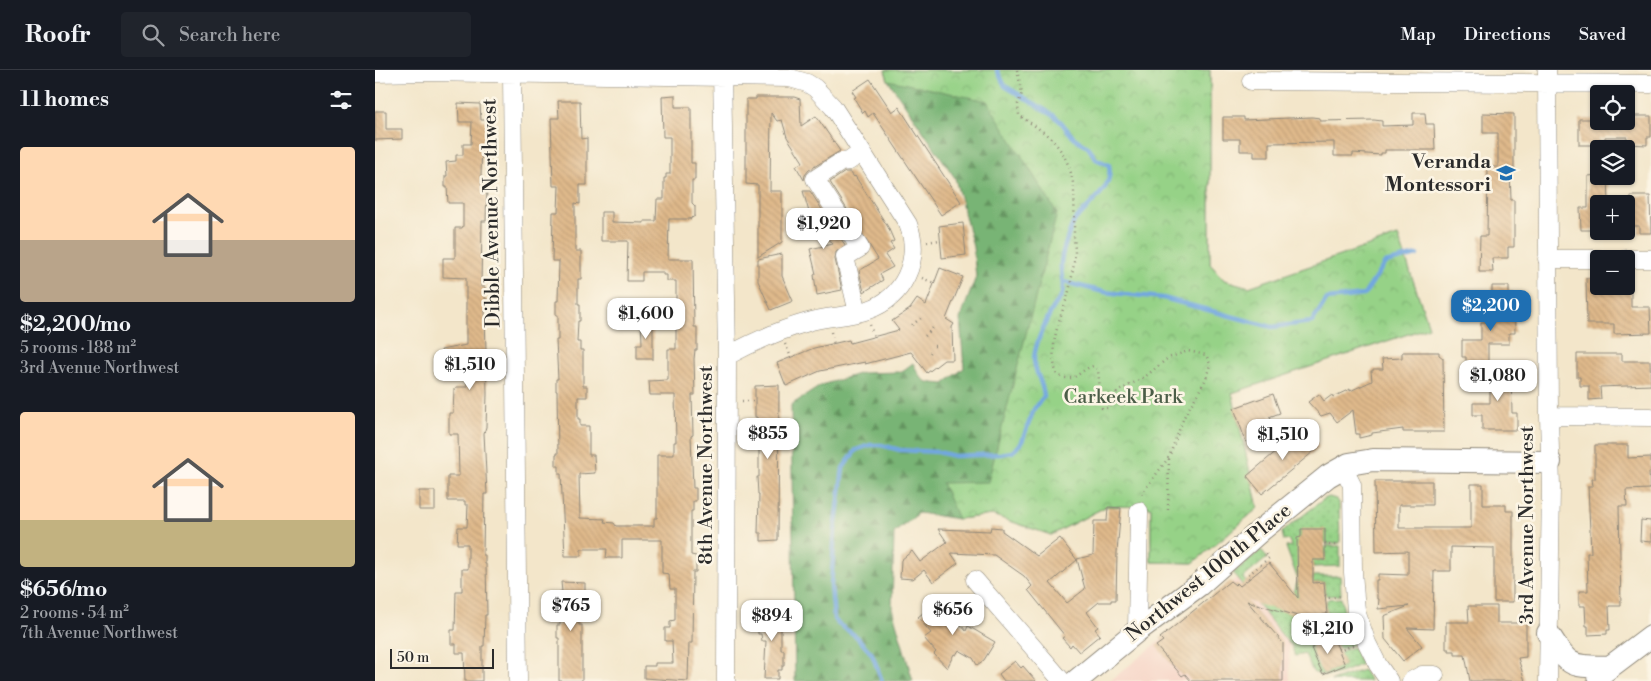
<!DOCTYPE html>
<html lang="en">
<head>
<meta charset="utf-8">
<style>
	body { margin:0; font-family:"Libre Bodoni",serif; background:#20242c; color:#f1f3f6; height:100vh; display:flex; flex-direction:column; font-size:19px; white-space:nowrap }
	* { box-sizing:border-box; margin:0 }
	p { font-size:16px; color:#9ea1a6 }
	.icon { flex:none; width:28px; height:28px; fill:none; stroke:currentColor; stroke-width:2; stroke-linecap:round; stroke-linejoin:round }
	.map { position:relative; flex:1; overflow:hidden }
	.sheet { display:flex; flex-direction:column; background:#171b24; width:375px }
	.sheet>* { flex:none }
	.buttons { position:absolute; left:1215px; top:15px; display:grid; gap:10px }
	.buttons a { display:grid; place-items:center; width:45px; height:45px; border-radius:5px; background:#171b24; box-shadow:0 1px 4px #0004; font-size:25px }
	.scale { position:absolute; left:15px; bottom:12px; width:104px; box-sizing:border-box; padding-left:5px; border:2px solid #2b2b2b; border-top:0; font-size:14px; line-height:18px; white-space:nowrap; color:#2b2b2b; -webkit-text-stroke:4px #fcf5e5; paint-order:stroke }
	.price { position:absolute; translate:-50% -42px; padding:0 11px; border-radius:10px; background:#fff; color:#222; font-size:16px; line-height:32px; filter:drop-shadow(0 1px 2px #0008) }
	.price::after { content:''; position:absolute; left:50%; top:30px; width:15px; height:11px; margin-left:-8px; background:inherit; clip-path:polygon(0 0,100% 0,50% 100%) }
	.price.current { background:#1f6fb2; color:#fff }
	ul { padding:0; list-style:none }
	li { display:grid; align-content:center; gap:10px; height:265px; padding:0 20px }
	li span { display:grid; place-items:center; height:155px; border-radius:5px; color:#555 }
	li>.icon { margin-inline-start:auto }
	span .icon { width:90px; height:90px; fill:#fffc; stroke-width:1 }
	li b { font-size:21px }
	h2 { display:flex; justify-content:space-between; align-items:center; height:60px; padding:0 20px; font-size:21px }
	header { display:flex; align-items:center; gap:30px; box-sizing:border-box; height:70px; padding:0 25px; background:#171b24; border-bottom:1px solid #363941 }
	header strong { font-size:24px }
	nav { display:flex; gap:28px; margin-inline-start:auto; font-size:18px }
	.search { width:350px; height:45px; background:#20242c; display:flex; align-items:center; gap:12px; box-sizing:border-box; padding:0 18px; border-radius:5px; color:#9ea1a6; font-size:19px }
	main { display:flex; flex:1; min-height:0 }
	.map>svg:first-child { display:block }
</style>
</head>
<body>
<header>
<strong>Roofr</strong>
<div class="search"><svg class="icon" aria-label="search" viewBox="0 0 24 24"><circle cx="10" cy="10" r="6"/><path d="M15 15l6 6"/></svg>Search here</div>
<nav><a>Map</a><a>Directions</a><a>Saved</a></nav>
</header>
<main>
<section class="sheet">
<h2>11 homes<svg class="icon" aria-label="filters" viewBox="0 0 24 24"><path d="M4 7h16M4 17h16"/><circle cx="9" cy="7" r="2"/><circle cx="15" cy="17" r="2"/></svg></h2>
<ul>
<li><span style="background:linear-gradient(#ffd9b3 60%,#b9a48a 0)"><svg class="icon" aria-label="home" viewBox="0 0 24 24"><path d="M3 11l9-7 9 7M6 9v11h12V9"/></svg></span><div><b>$2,200/mo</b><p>5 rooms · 188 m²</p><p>3rd Avenue Northwest</p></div></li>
<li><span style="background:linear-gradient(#ffd9b3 70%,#c2b280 0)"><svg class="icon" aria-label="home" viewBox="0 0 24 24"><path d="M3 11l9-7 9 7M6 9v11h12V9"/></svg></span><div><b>$656/mo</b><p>2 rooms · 54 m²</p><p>7th Avenue Northwest</p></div></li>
</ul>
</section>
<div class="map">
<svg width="1276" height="611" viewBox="0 0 1276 611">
	<defs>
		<pattern id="grass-dots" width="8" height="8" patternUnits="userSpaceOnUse" patternTransform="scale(1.25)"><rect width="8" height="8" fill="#96d287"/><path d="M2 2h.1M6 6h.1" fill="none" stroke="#81b475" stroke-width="1.8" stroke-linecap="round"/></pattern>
		<pattern id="forest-firs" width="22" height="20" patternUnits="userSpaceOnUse" patternTransform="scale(1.25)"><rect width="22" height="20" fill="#78b474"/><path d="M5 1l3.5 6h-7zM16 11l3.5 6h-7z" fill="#63935f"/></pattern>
		<pattern id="park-crowns" width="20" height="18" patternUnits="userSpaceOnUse" patternTransform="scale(1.25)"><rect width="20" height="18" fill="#96d287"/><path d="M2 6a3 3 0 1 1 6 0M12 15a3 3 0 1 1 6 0" fill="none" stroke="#81b475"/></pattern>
		<pattern id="building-back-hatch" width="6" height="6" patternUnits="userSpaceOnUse" patternTransform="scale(1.25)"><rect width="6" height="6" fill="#dfb98b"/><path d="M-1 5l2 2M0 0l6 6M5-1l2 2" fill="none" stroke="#c09f78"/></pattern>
	</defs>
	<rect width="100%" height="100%" fill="#fcf5e5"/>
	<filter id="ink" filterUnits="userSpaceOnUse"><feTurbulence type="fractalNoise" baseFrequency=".02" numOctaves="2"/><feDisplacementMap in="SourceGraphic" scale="10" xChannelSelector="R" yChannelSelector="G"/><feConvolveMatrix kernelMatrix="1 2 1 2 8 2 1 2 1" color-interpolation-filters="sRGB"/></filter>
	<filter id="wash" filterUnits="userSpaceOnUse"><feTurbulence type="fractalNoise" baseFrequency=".0096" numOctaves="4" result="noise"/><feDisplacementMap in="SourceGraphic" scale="20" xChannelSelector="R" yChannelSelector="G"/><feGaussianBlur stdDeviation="1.12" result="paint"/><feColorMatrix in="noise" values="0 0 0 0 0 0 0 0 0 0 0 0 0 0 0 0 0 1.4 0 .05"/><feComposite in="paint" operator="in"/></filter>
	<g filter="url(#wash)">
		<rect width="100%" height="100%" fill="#f3e6ca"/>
		<path fill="#f6d2c4" d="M862,508L914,574L915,611H735Z"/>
		<path fill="url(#grass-dots)" stroke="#607e59" d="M954,427L961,429L964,434L965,473L952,474L950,471V460H926V490H950V478L952,476H965V496L938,497V494L923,510H938V506H965L966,525L953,526L950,524L949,512L925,514L929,547L952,544L951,532L953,529L966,528L970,547L934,553L938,567L972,558L978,574L966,579L963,577L958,567L937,575C936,583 942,599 949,604L970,595L965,585L967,581L978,577L986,594C972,601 953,610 938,602L930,584L920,586L916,574H914L858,503L886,480L892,488L868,508L886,531L912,543L923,510L911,477L916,476L914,470L909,471L907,462L949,429Z
			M988,600L995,611H956Z"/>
		<path fill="url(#forest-firs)" stroke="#527050" d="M510,0H835V194L849,210L874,217L1023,166L1054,257L857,323L883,438L818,493L776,492V437L732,436L676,465L617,445L583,449L544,443L519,463L517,538L538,611H420L416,335L447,315L486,303L526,302L538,293C548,313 547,312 569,314L589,298L585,249L601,207L598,177L580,108L513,10Z"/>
		<path fill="url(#park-crowns)" stroke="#607e59" d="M510,0H835V194L849,210L874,217L1023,166L1054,257L857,323L883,438L818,493L776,492V437L732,436L676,465L617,445L583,449L567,413L613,412L682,143L612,31L513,10Z"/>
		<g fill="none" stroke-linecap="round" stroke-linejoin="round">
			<path stroke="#72a7df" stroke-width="4.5" d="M689,212L729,222L788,228L897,257L937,252L952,229L989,225L1010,193L1042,185
				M507,611L497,584L481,566L463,554L459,549L456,515L460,461L468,398L481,380L495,375H506L525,380L563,382L579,386L625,384L637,382L646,374L659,339L669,326C668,313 659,301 659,289C660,274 670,253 677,240C680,234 685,230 687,224C690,213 685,204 686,194C686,185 695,158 700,150C702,147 706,145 708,142C721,128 738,116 734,95L721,89L713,77L698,67L686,52L678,45L630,16L622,0"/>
		</g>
		<g id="blocks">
			<path fill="url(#building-back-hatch)" d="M495,9L517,42L524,37L586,132L566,145L498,43L493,47L490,41L488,43L479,28L481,27L477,21Z
				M300,25V37H316V93H320V110H317V133L320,136V146L315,149H294L293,189H318L319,257H322V280H320L319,289L320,325H317L318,365L316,366L318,418H321V431H318V441H316V485L321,486V502H318L317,573H314L313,611L269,608V596H280V593H298L297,571H290V558H295V551L300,550V519H295L294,504L287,503V470H247V488H231L232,479H206V486H190L186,404H184V396H181V384H183L182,321H181V309H183L181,270H183V245H181V231H183L184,191H177L178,142H183L184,116H178L176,48H184L183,31H205L206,69L212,68V115H205V134L200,133V181H206V209H203V234H205V251H203L202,272H205V280H208V316H212V327H203V349H205V356H214V385H219L220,403L204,404L205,448L230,449L229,452L239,453L241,456H279V448H282V385H299V372H301L300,325H275L274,311L293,310V279H301V211H292V205H288V202H267V211H252L253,171H226V142H237V152L269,153V151H281L282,129H289V108H291V104H295V67H288L287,26Z
				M381,27H419L425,29L426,56L441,46L465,81L434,100L430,105L429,110L421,96L428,92L412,67L407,50L402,51L396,43L395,121H407V172L383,187V115L371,114V29H381Z
				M83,33L105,34L106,50H112V75H107L106,104L107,118H112L111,151H107L106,217H110V229H112V241H110L112,324L111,357L109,363L112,424H109L108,485H110V494H111L112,545H110L109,576H107V611H90L89,583H81V574H76V560H80L81,521H87V499H93V474H82L83,457H92L93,435H90V431H73V406H84L83,364H74V343H78L79,319H81V317H92V285H67L66,280L91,275V208L68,207V188H80V158H87L88,156V133H73L72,117H70V106H72L71,92L81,91V85H88V74H96L97,52H84Z
				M0,41H11V59H27V69L0,70Z
				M1038,43H1050L1051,54H1059L1060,80H1010V83H1006V85L978,83V86H959V72L894,73V87H879V81H865V69H848V47H869V50L937,47L945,48V51L999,50L1007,51V56L1038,55Z
				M1108,43L1139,44V100H1135L1136,130H1139V177H1133V188H1117L1118,202H1104L1105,166H1112L1113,97H1123V63H1108Z
				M1251,46H1276V67H1272V75L1252,74V67H1230V69H1224V75H1204V49H1221V56H1243V51H1251Z
				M470,102H475L479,107L480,106L513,157L519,171L515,173L519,179L510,185L518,197L505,204L508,210L489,222L484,201L503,189L455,112Z
				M1224,105L1233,106L1234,134H1224V160H1206L1205,138H1213V106Z
				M428,121H435L470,175L461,182L460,189L467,220L442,225L439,205L441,204L435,179L458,174L438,156Z
				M1256,126H1275L1276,163H1264V156H1251V138H1256Z
				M588,153L591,185L567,188L564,156Z
				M407,184V206L418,231L396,240L383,211V189Z
				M565,198L588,207L571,249L579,254L577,257L578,290H569L552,303L536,282L490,294V292L445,301L411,316L402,293L439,278L474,270L475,273L524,260L517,251L535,239L542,229L551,235Z
				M1211,208H1224V216H1256V237H1275L1276,263L1239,264V254H1212Z
				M1117,216H1134V224H1139L1140,263H1134V274H1113V304H1091V287H1087V270H1106V252H1117Z
				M266,248H278V289H262V274H267Z
				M1027,282H1064V285L1068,288L1069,362H1028V359L997,363V365L984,368V364H981L978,340L962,352L955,343L946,346L933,332L944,324L949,331L957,325L958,327L975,319V321L997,311L996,301H998V299H1008L1007,289L1027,288Z
				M1202,284H1247V291H1275L1276,315L1225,317L1226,329L1214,330V316H1205V307H1202Z
				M1115,295H1135V302H1136L1137,343H1142V360H1107V345H1098V333H1115Z
				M404,315L403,470L386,471V463H383L384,424H383L382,407H384V380L382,347H380V316Z
				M898,324L905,343L894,347L906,360L871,372L859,338Z
				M929,358L944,377L887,424L872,406Z
				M1220,375H1253V388L1276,387V402H1274L1275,419L1251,420L1252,436H1244L1246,536H1234L1235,560H1232V564L1213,565V556H1211L1210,536H1204V521H1213L1212,483H1216L1213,416H1218L1217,409H1220Z
				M1000,411H1057V435H1024V458H1096V414H1108V435H1131V441H1138V532H1119V478L1076,477V501H1059L1058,559L1032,558L1047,576L1028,591L1010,569L1009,546L1034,536L1003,539L1004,529H1002V523H1001V510H1003V504L1033,505V481L1001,482Z
				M44,421H60V440H44Z
				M733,437L746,438L742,482L741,530H736V532H724L712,542L723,557L720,559L725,565L704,582L697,574L695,577L687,568L690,566L653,520L657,516L649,506L619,485L576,483L583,493L558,512L549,500L538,509L525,508L526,490L537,481L545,492L572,472L563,459L615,461L616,457L627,458V461L662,486L685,468L702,490L675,513L692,533L710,519L702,489L718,485L719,451H732Z
				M1266,450L1276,451V472L1265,471Z
				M926,459H950V490H938V513L949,512L952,544L948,545L951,557L926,558V547L872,531L908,573V611H816L810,604L807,606L781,576L788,571L785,568L855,511L860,515L862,513L865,516L894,493L923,528L922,468L926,467Z
				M186,512L210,513V533H204V555H207V611H184V568H182V555H185L184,522H187Z
				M565,529L591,561L593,556L620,572L609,590L602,595L598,588L584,580L581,585L579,584L572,598L559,584L561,582L549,568L556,563L543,547Z
				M1093,536H1122V553H1151V587L1143,588L1150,611H1095L1090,585H1080V581H1074V579H1071V552H1094Z
				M386,540H406V580H409V596H407V600H403V609H389L391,571H387L386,564H383V547H386Z
				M958,567L970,595L948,604L943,594L936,578H938L937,575Z
				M640,591L646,598L648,596L661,611H629L624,604Z"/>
		</g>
	</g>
	<g filter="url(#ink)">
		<use href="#blocks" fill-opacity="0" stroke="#8f887a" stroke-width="1"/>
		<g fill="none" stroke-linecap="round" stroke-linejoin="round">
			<g stroke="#8f887a" stroke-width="19">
				<path id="minor" d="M347,0L352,286L351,611
					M1172,0L1174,346L1176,417L1173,611
					M0,3L51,2L415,8L432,13L440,18L458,37L533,154C547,190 528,228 493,240C473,247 452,246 433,252C405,260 378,272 352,286
					M137,4L143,611
					M876,11L1276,14
					M1172,189H1224
					M1251,189H1276
					M483,243L470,187L485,178L440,109L466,92L474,91L487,82
					M1174,346L1276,347
					M968,397L977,415L978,502L981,541L992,573L1003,595L1014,611
					M600,510L687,611
					M762,561L764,441
					M1036,611L1047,605H1060"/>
			</g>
			<g stroke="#8f887a" stroke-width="24">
				<path id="major" d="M1173,563C1195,598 1194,596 1235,597
					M1223,606L1276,566
					M701,611L762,561L824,515L885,461L953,406L974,394L998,390L1175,392"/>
			</g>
			<path stroke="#8f887a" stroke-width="2.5" stroke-dasharray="1 4" stroke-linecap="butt" d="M642,0L647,23L643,34L644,45C656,54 671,62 680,73C704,102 699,130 699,164C699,170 700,177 700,183C699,195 696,216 692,228C683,253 673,279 682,305C702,314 702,301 718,296L723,300L727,338H735L742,322L771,306L793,288L813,281L831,285L835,294L831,309L809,347L794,387L765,426
				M552,172L565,170
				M547,208L559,213
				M495,255L499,267
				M537,255L546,248
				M456,262L459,274
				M550,266L559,257
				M410,274L416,287
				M559,276H563
				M555,283L558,279
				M367,331H380
				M793,440L794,387
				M950,473L952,475H963
				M874,508L872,506L894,488L889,481
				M950,525L953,528L966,526
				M963,579L967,580L978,575"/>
			<use href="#minor" stroke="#fff" stroke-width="18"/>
			<use href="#major" stroke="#fff" stroke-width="22"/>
		</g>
	</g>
	<defs>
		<g id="school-bare" transform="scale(1.5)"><path d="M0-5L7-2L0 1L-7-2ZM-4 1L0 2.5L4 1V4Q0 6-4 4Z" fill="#1f6fb2" stroke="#fcf5e5" stroke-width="2.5" paint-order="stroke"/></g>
	</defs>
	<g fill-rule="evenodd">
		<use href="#school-bare" x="1131" y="103"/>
	</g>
	<g text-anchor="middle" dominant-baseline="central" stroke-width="5" stroke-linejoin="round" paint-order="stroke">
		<g font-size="20" font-weight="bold" fill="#2b2b2b" stroke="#fcf5e5" text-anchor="end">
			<text x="1116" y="92">Veranda<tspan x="1116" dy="23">Montessori</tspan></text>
		</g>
		<g font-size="20" fill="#2b2b2b" stroke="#fcf5e5">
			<text transform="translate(117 143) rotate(-91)">Dibble Avenue Northwest</text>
			<text transform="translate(331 395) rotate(-90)">8th Avenue Northwest</text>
			<text transform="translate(1152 455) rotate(-90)">3rd Avenue Northwest</text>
			<text transform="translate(834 503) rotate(-39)">Northwest 100th Place</text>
		</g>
		<g font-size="20" fill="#4b5d47" stroke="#fcf5e5">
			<text x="748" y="327">Carkeek Park</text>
		</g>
	</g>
</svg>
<div class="buttons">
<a><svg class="icon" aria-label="locate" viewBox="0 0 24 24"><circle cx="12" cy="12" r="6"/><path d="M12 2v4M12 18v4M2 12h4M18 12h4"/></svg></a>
<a><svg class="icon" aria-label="layers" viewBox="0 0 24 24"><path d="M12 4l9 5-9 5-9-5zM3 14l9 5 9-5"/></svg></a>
<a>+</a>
<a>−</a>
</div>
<div class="scale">50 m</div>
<b class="price" style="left:449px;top:180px">$1,920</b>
<b class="price current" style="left:1116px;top:262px">$2,200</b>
<b class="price" style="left:271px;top:270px">$1,600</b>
<b class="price" style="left:95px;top:321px">$1,510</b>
<b class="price" style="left:1123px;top:332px">$1,080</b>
<b class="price" style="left:393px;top:390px">$855</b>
<b class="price" style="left:908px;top:391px">$1,510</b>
<b class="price" style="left:196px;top:562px">$765</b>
<b class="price" style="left:578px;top:566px">$656</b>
<b class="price" style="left:397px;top:572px">$894</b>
<b class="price" style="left:953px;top:585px">$1,210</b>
</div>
</main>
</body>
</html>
